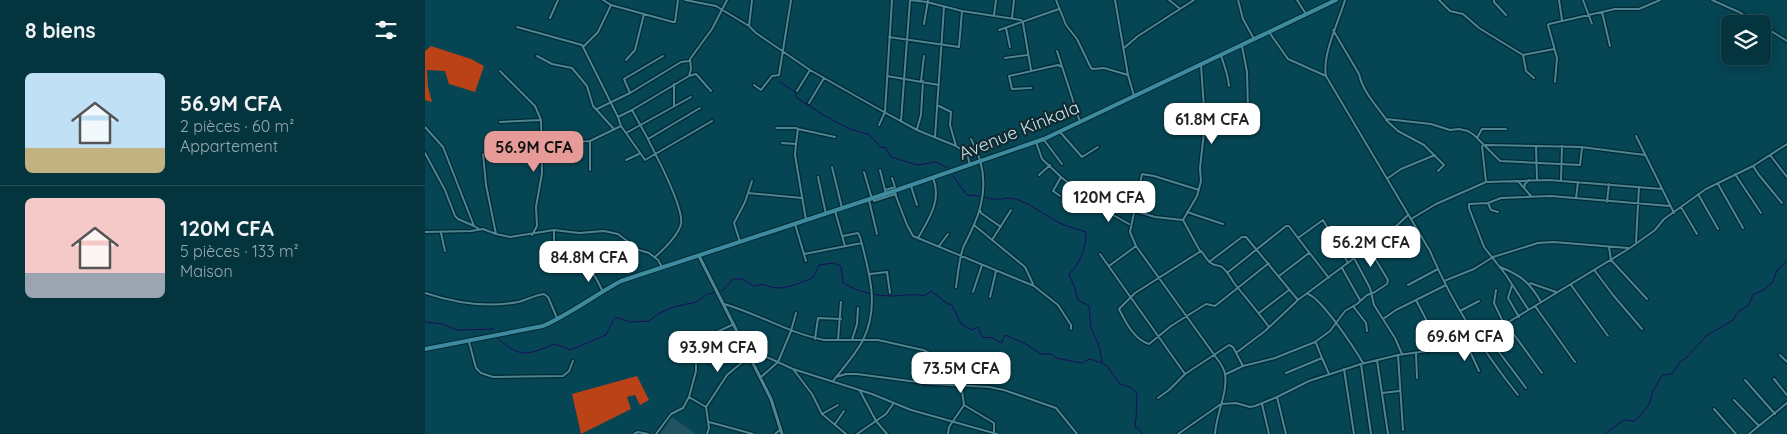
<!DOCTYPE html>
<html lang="fr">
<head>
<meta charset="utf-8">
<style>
	body { margin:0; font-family:Quicksand,sans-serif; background:#123f49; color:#f1f3f6; height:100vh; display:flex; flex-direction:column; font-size:19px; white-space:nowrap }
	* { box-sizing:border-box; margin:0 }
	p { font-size:16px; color:#97aab0 }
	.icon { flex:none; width:28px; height:28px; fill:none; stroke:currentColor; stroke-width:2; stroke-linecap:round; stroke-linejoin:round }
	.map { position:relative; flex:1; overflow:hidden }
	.side { display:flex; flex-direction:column; background:#04343e; width:425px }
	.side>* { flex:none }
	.controls { position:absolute; left:1296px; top:15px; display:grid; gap:10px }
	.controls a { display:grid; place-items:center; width:50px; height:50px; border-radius:8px; background:#04343e; box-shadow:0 2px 12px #0003,0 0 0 1px #254f58; font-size:25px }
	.price { position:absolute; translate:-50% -42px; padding:0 11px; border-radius:10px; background:#fff; color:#222; font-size:16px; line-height:32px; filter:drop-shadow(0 1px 2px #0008) }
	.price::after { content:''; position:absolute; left:50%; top:30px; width:15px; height:11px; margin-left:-8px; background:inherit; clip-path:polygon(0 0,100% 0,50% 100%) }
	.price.active { background:#e69b98; color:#111 }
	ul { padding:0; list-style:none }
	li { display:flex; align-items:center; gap:15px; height:125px; padding:0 25px }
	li+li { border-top:1px solid #254f58 }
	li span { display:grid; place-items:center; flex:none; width:140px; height:100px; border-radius:8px; color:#555 }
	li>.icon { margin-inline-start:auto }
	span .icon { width:60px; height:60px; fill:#fffc; stroke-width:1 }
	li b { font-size:21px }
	h2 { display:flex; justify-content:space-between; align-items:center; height:60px; padding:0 25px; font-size:21px }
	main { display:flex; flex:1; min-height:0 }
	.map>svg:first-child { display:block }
</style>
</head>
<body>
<main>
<section class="side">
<h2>8 biens<svg class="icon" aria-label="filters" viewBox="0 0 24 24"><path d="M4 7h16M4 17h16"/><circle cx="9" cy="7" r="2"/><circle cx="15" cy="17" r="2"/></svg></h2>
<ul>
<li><span style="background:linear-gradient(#bfe0f5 75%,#c2b280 0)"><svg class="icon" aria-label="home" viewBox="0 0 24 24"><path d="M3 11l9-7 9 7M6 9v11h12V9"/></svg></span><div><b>56.9M CFA</b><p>2 pièces · 60 m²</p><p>Appartement</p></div></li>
<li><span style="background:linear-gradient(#f6c9c9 75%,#9aa5b1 0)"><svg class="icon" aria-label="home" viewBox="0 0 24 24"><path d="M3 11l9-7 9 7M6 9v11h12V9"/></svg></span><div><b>120M CFA</b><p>5 pièces · 133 m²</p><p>Maison</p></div></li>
</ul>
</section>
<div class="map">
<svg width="1362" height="434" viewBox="0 0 1362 434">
	<rect width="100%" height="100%" fill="#064553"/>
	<path fill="#20525f" d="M247,417L270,433V434H235Z"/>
	<path fill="#bb4116" d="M6,46L46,59L59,66L50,92L24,84L20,71L2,70L3,87L7,102L0,100V51Z
		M212,376L224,400L215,405L210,395L202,397L206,409L156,434L147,394Z"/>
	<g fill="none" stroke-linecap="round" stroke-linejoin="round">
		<path stroke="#190d5e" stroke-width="1" d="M355,82L370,92L372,98L400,116L425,129L445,135L455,147L461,148L466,157L492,165L511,162L523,168
			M528,176L542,195L555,196
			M560,197C575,203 581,195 594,200C609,206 621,216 635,223C643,227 652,229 661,232C661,248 655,264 644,274L649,286L653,300L664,306L666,328L674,346L677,362
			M297,291L308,279H317L329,286C341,282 342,288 353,288C364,288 377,282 388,278L394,265L408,263L416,266L418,283C433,292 450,296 467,296C479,296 487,293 499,296L506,291L523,304L527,305L536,324L547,330L553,327L557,337L568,338L576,343L580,335L599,343L616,354H626L631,358L656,363L665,359L677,363L682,366L695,384L705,387L712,393C711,405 712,416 710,427L714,429L717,434
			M0,322L17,324L32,330L69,329
			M72,338C97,359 101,355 130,344L145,350L181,335L190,317L206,322L224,321L233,314L248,307L271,302L281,295L290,292
			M1180,434L1199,420L1210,421L1224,405L1228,391L1237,375L1247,374L1255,362L1261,358L1281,336L1308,320L1314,311L1323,306L1328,295L1340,289L1348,282L1352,270L1362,261"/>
		<g stroke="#002a34" stroke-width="4.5">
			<path id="street" d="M178,0L186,5L248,22H250L253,0
				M260,0L291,6L324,26
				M327,0L324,26L331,33L385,70L450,107L492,130L531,146L537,150L543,157L545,165
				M631,0L641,25L652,39L666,68L668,69L679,68L703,75
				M690,0L703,75L709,96
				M744,0L754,8
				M813,0L818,19L829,39
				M872,0L881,14
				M1014,0L1025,11L1038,14L1054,28L1098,55L1129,49
				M1069,0V2L1081,15
				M1134,0L1137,20
				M1158,0L1167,24
				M1287,0L1314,12L1334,24
				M1177,12L1185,46
				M569,15L571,0
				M125,18L133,0
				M587,18L589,0
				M598,23L606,70
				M499,24L503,0
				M1338,26L1362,41
				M92,27L157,45L193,117L196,126L220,160L287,121
				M581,28L585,47
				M574,30L634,9
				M908,30L934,74C938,92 951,105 961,119L1006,124L1025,130L1034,129L1043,131L1049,135L1075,161L1155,165L1157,148
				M844,32L863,59L901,76L1005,251C1027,303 1058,351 1093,395
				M464,37L534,47L537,11
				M158,47L173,32L186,5
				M699,48L713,36L769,0
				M632,51L655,122
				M796,55C799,66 803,74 804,86
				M1098,55L1101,71L1109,78
				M112,56L127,64L147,68L162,86L168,106L189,129
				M580,58L602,55
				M201,60L210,50L219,14
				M75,71L110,106L116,120L75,122
				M264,76L271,74L286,91
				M462,76L514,85
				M901,76C897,54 914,21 920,0
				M496,81L499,56
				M1130,82L1132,58L1123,25L1124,24L1190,9H1214L1235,0
				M249,84V106
				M329,85L336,90L347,76L354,75L366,0
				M606,88L587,89L584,76L633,65L637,67
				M372,91L385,70
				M205,93L199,79L238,56
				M384,103L399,78
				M514,106L526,112L525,125L531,146
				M780,107L823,109L822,72L817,46
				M172,109L205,93L256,62L264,61
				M823,109V126L831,130
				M207,110C218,129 260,206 256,224C253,236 239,249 230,257
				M193,117L207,110L264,76L266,69L265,59L287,29L302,0
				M961,120L973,131L999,145L1019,165L1013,171
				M476,121L485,0L502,2L537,11L596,20L598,23
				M454,125L460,112L467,0
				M0,127L18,147L49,226L54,229
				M351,128H371L373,129
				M492,129L496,115L498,81
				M635,132L657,157L673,147
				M201,133L266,97
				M1211,136L1249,213
				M510,137L519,7
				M1052,138L1057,129H1081
				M223,139L275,108
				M619,140L637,164
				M165,141V170
				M611,142L617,159L636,177L672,206L704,224
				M357,143L371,144L370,155L381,220
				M371,144L373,129L410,137
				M1060,145L1156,147L1220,155
				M100,146L165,141L196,126
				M1057,146L1061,182L1124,180L1237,189
				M1111,146L1112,180
				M0,153L20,190L30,216L33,219L49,226
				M58,154L61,185L71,234
				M1345,155L1362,177
				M201,160L214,154
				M1328,166L1334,175L1357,203
				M407,167L417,208
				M455,170L461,194
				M439,172L447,199
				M1310,174L1336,213
				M614,175L625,165
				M393,177L401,214
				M963,178L976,169L1010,155
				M1136,180L1137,146
				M1093,181L1106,196
				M1293,184L1318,228
				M486,186L492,205
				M1099,188L1100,184L1104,180
				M460,190L470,187L467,178
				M774,190L729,176L717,174L705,232L711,246L793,360C796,364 799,369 800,374C803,392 791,415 790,434
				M469,191L482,225L488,236L609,286L633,305L646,325V329
				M323,193L377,198
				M1273,194L1293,229
				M635,196L628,191L636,177
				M448,198L449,201L458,198V195
				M458,198L471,194
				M1151,198L1153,182
				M444,200L452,234
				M1182,202L1184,184
				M1063,203L1066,210L1073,212
				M1256,207L1272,234
				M555,210L556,213L576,227
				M410,211L420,246
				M710,211L730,217L758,220L775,251
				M762,212L798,224
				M986,219L1011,204L1061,182
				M758,220L772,196L776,181L775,168L780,123L776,65
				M370,224L381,261
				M549,225L600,267L608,284
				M129,230V252L131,255C158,270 161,255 177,290
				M0,232L46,231L58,229L71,234L85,237L129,230L154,233L179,231L193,234L214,250L224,253L233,260L237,267
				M16,233L20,251
				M107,235L112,226L111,207L117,173L116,120
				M493,238C504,219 517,200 508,178
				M873,238L904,278
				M956,239L968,256
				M567,240L586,210
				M315,242L309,223L320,202L327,181
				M1211,242L1214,187
				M514,246L523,234
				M1184,247L1186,260L1222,299
				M379,254L437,243
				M675,254L760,374
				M929,258L945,288L949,305L970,338L977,354
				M784,262L817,237H821L873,300L967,230L983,215
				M844,263L790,306L781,304L746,326L724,344C709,340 700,321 694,309L710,293L776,251C779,254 782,261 786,263C789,266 794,265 797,267C802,271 806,278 809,283C821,298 833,312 844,327
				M684,266L711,246
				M1075,267C1096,275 1105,283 1116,302
				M917,268L935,300
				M1170,271L1188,295L1217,329
				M802,273L861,226H864L873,238L898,220L923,263
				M445,274L462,272L465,293
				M854,276L884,253
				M1019,281L1049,269L1068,257L1113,243L1128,242L1203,248
				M1105,283L1131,292
				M983,285L1013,269
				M1087,285L1083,298L1094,317
				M1146,285L1183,336
				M531,287C533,274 534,260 538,248C541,241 545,234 548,227C562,197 562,167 546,139
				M1071,290L1069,303L1080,326
				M548,292L557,265
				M0,293C30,303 62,308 93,302C102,300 110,295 119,294L123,297L132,318
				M883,294C897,299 930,349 938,363
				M565,297L571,271
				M991,300L1005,327L1009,332
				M299,304C334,314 363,333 399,340H453L498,350L526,363L535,377L539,405L524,427L523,434
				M928,306L941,323L942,331
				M1110,306L1150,362
				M1103,309L1081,275L1059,247L1047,216L1044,208V204L1063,203L1076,198L1126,196L1245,206
				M1035,311L1054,301
				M834,313L864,290
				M958,319L971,310L1021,285
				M1082,325L1117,373
				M1062,336L1101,388
				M390,339L393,318L416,319
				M278,340L310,355L318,361
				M413,340L416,302
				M427,340L432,324L433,308
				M44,342L51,368L56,373L68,377L138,376L144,371L148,361
				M1043,347L1054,371
				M811,353L840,331L873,300
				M991,353L992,378
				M973,355L978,430
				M1355,355L1362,362
				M897,358L904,374
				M952,360L963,434
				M936,364L946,434
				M368,369L387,394L397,414L421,434
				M919,369L929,434
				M861,373L897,358L891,343
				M801,374L818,366L850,358L890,342L905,331L920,311L932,304L942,295L950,292L962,284L963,280L943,247
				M336,377L353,362L366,331L371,313
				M411,377L421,374H432L507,384L564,387L579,390L631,408L652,434
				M1349,379L1362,395
				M1320,380L1350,414
				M408,381C418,368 431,354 438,340C455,306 444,271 435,237L433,233L418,236
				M435,391L451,421L462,434
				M957,393L974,391
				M264,397L281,407L284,428L282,434
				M852,397L861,434
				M733,398L744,390L760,374L804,345L808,347L818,366
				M1309,400L1334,426
				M837,404L844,434
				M539,405L569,423V432
				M281,407L302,375L309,369L325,356L337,355L368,369L447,394L486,410L572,434
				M1289,409L1311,434
				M397,414L413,405
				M284,422L328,434
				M410,424L419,411
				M209,434L213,432L223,434
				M231,434L246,414L258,408L264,397L271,371V359L277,339L309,324
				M350,434L356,429
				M432,434L461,414L468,404
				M753,434L796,404L811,403L825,407L830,406L852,397L884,381L936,364L973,355L1046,345L1205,248L1230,230L1239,219L1281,189L1328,166L1362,144
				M1324,434L1362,403"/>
		</g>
		<g stroke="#002a34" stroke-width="5.5">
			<path id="secondary" d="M274,256L346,399L357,434"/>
		</g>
		<g stroke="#002a34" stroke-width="6">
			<path id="primary" d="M0,349L118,326C145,314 170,295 196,281L466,192L619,139L911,0"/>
		</g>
		<use href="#street" stroke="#4e8594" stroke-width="2"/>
		<use href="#secondary" stroke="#4e8594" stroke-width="3"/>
		<use href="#primary" stroke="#3e8a9e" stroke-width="4"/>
	</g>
	<g text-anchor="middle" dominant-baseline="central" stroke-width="4.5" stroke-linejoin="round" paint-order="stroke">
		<g font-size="18" fill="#c8e4ec" stroke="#11282f">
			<text transform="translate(594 130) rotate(-22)">Avenue Kinkala</text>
		</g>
	</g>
</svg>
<div class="controls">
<a><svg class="icon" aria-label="layers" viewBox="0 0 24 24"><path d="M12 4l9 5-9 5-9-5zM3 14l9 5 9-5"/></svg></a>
</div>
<b class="price" style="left:787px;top:145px">61.8M CFA</b>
<b class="price active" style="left:109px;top:173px">56.9M CFA</b>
<b class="price" style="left:684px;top:223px">120M CFA</b>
<b class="price" style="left:946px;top:268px">56.2M CFA</b>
<b class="price" style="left:164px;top:283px">84.8M CFA</b>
<b class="price" style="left:1040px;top:362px">69.6M CFA</b>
<b class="price" style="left:293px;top:373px">93.9M CFA</b>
<b class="price" style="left:536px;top:394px">73.5M CFA</b>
</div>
</main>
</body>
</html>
